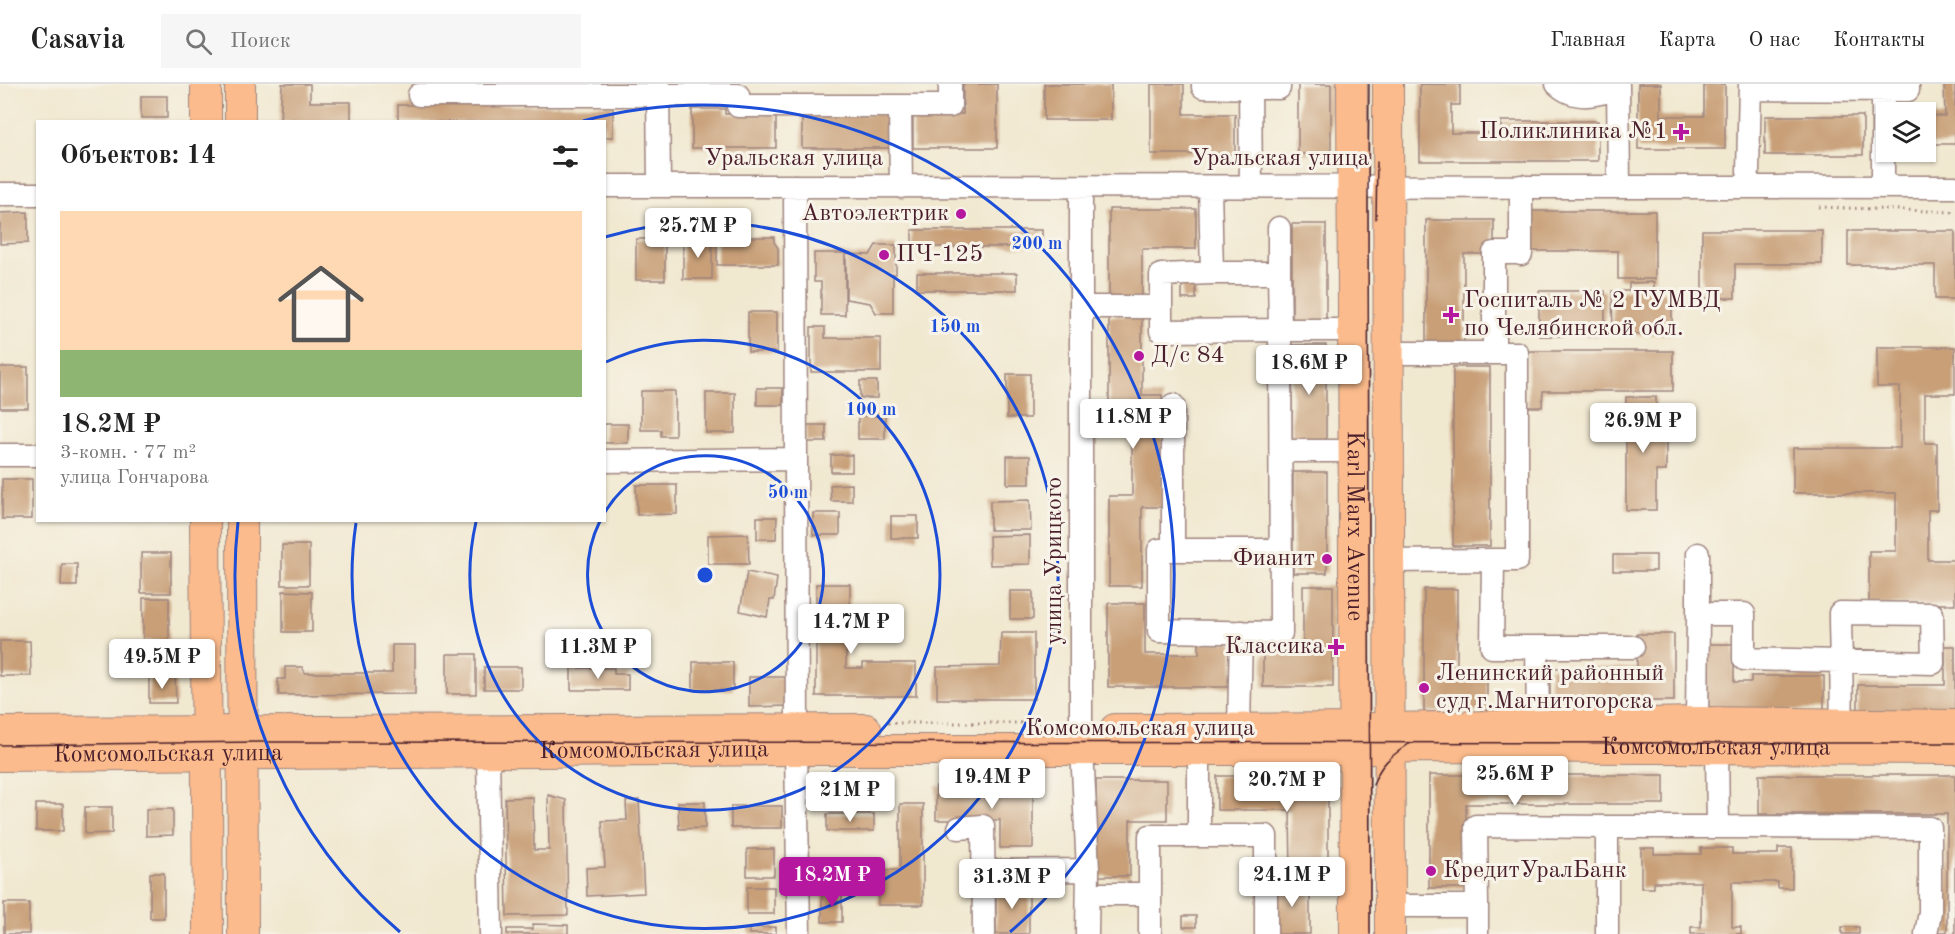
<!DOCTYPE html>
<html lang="ru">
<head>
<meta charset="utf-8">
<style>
	body { margin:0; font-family:"Old Standard TT",serif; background:#f6f6f6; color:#222; height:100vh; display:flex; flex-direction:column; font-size:22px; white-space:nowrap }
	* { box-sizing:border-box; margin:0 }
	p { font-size:20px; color:#767676 }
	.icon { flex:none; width:33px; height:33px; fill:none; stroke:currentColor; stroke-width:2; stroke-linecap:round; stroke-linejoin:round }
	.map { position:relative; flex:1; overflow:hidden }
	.details { position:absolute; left:36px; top:36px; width:570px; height:402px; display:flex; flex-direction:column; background:#fff; border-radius:0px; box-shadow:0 2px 4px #0004 }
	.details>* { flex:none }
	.controls { position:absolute; left:1876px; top:18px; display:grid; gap:12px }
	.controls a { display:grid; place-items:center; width:60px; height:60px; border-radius:0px; background:#fff; box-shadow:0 2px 4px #0004; font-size:30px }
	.price { position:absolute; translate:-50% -51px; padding:0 14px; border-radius:6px; background:#fff; color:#222; font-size:20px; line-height:39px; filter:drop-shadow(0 2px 3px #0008) }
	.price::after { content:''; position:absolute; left:50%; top:36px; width:18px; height:14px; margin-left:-9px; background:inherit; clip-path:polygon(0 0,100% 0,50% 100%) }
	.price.current { background:#b5179e; color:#fff }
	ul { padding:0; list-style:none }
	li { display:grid; align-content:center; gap:12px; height:318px; padding:0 24px }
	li+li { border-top:2px solid #e0e0e0 }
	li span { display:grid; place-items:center; height:186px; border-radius:0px; color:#555 }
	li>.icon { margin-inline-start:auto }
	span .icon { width:108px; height:108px; fill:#fffc; stroke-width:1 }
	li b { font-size:26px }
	h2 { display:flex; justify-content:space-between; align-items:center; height:72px; padding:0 24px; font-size:26px }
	header { display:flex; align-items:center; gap:36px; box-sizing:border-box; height:84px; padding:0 30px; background:#fff; border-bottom:2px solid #e0e0e0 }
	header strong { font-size:28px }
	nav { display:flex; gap:33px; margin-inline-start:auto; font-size:21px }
	.search { width:420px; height:54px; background:#f6f6f6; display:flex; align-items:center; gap:15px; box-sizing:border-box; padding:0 21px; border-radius:0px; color:#767676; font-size:22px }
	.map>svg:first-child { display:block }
</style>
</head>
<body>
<header>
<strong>Casavia</strong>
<div class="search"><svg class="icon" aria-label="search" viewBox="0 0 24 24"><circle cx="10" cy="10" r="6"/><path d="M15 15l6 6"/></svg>Поиск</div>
<nav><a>Главная</a><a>Карта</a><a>О нас</a><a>Контакты</a></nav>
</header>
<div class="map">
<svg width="1955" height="850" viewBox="0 0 1955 850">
	<rect width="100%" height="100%" fill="#f7f3e8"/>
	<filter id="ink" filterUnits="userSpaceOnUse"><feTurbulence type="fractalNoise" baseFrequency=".0167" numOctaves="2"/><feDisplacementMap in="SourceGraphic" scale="12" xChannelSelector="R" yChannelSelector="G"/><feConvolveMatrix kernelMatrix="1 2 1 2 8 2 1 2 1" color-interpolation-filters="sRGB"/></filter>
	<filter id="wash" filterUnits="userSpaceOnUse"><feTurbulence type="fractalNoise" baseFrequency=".008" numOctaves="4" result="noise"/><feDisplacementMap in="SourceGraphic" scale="24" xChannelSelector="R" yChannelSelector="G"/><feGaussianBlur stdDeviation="1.35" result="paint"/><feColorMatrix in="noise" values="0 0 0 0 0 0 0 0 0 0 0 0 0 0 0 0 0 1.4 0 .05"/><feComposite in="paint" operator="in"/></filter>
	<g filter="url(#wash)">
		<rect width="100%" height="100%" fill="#f1e8d0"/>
		<g id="blocks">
			<path fill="#c89f77" d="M282,0H310V18H351V38H280Z
				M963,0H997V64H913V30H963Z
				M1044,0H1111V36H1044Z
				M1151,0H1184V30H1235V70H1151Z
				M1298,0H1331V70H1298Z
				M1420,0H1460V21H1451V49H1501V37H1598V77H1420Z
				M1638,0H1661V32H1704V0H1725V65H1638Z
				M1944,0H1955V60H1926V32H1945Z
				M141,12H167V34H141Z
				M398,21H613V53H604V38H398Z
				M692,25H725V30H776V64H692Z
				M802,30H889V64H802Z
				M1765,32H1863V71H1765Z
				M1109,125H1196V165H1142V215H1109Z
				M1531,127H1655V195H1618V167H1531Z
				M28,128V159L0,160V129Z
				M1426,136H1494V170H1464V259H1426Z
				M1292,140H1326V240H1292Z
				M912,146H1042V163H912Z
				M1702,146H1822V180H1735V214H1702Z
				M1848,147H1955V215H1935V181H1848Z
				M717,153H774V158L778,164V181H717Z
				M636,155H665V196H636Z
				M683,155H712V195H683Z
				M876,161H896V190H893V229H876L870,219L846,215V170L870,171Z
				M814,169H845V231H821V198H814Z
				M917,189H1017V206H917Z
				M1182,198H1196V215H1182Z
				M1654,198V208H1672V250L1613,251L1612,207H1629V199Z
				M1539,207H1605V252H1539Z
				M748,228H777V268H748Z
				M1109,232H1142V311H1162V423H1142V502H1109V412H1132V328H1109Z
				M811,243H825V254H881V288H811Z
				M1292,261H1326V362H1292Z
				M1877,263H1955V310H1925V359H1937V426H1928V476H1955V520H1869V467H1896V409H1793V364H1900V303H1877Z
				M1528,267H1673V307H1543L1542,323H1528Z
				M0,283H28V324H0Z
				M1453,283H1490V462H1453Z
				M1007,290H1030V334H1007Z
				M860,297H877V314H860Z
				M757,304H783V321H757Z
				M641,307H675V352H661V346H641Z
				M706,309H735V349H706Z
				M1626,313H1656V353H1666V387H1656V426H1626Z
				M858,332H885V355H858Z
				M604,340H628V359H604Z
				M806,341H826V358H806Z
				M831,371H852V388H831Z
				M1007,372H1030V400H1007Z
				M1293,388H1327V489H1293Z
				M2,395H32V435H2Z
				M852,400V417H831L830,401Z
				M636,401H677V430L637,431Z
				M1030,416L1031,446H990V417Z
				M813,429H840V451H813Z
				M891,432H918V454H891Z
				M757,433H777L776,455H757Z
				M748,450L749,480H708V451Z
				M1030,451V480L990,481L989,452Z
				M282,461H309V501H282Z
				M141,469H171V509H141Z
				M1613,471H1656V487H1613Z
				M62,480H77V502H61Z
				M747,488L777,494L774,516H770L767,533L740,527Z
				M816,500H850V534H846V584H863V579H916V612H816Z
				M1303,502H1333V603H1263V570H1303Z
				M1424,505H1457V595H1487V628H1424Z
				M283,507L312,508V548H283Z
				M1010,507H1033V535H1010Z
				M143,514H169V557H143Z
				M1108,519H1145V570H1199V558H1233V603H1108Z
				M1001,549H1034V615H937V583L1000,582Z
				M1637,550H1674V617H1550V584H1637Z
				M0,557H30L31,592H0Z
				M1704,560H1734V598H1751V592H1824V626H1704Z
				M392,561H415V610L279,611L278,595H285V583H302L305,589H392Z
				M1945,562H1955V629H1858V601H1945Z
				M447,570H476V610H447Z
				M693,578H733V606H693Z
				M484,583H521V605H484Z
				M571,584H614V590H628V606H571Z
				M149,593H175L176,619H149Z
				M749,593H789L790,622L749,623Z
				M1429,691H1664V720H1466V804H1429Z
				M1759,691H1955V850H1937V848H1947V730H1759Z
				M1217,692H1328V793H1291L1290,726H1217Z
				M1096,696H1167V736H1130V792H1096Z
				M936,702H1033V764H1000V736H936Z
				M548,711L566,716L568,831L507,832L505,714L533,713L534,766H549Z
				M639,716L644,809L587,812L586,784L605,783L602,737L627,736L626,717Z
				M678,718H705V744L679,745Z
				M36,720H63V747H36Z
				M900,720H923V821H878L879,786H900Z
				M731,722H782V744H731Z
				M85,723H112V749L85,750Z
				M146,725H173V751L146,752Z
				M827,730H874V747H827Z
				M1641,764H1654V770H1701V764H1732V770H1778V764H1792V804H1778V798H1732V843H1741V850H1691V843H1701V798H1654V804H1641Z
				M747,765H774V792H747Z
				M150,789H164V834H150Z
				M1273,798H1310V850H1273Z
				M996,802H1029V850H996Z
				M747,803H774V830H747Z
				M822,810H842V838H822Z
				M4,819H29V850H4Z
				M1183,832H1196V843H1183Z
				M533,840L568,841V850H507V845H533Z
				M776,843V850H749V844Z
				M1842,843H1859V850H1842Z"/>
		</g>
	</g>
	<g filter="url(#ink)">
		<use href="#blocks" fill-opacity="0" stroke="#9e847e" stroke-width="1.5"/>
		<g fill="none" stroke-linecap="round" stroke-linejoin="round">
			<g stroke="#9e847e" stroke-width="25">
				<path id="minor" d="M658,0L659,101
					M1203,0V3L1279,4V0
					M1557,0C1575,17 1595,11 1617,5
					M1618,0L1619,102
					M1250,3L1251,102
					M1750,5L1908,6V0
					M419,11H738V22H950V0
					M900,22L901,103
					M1748,88L1750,0
					M1883,101V6
					M604,102L1955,103
					M795,102L797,645
					M1521,102V170
					M1081,103V645L1088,786L1087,850
					M0,110H38
					M1279,144V189
					M1082,223H1161V191L1212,189L1210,103
					M1161,223V247L1280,246L1279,189H1212
					M1389,269H1517V476H1493
					M1494,269V169H1516
					M1173,321V466H1159V547L1281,549L1280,246H1353
					M1281,367H1353
					M0,371H38
					M604,377L796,375
					M1173,466H1281
					M1389,477L1493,476L1492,563H1537L1538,641
					M1698,530V470
					M1537,563H1633
					M1697,638L1698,530H1744V575L1933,579L1932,530L1840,529C1840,566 1843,603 1841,640
					M1239,644L1241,548
					M1717,664L1718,743L1930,744V828L1926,850
					M796,666L799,850
					M488,668L491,850
					M959,744L983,742L984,850
					M1199,752V667
					M983,787L1088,786
					M1088,810H1150
					M1390,822H1477L1476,742L1607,743
					M1150,850V752H1266V850
					M1477,850V822
					M1607,850V743H1718"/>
			</g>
			<g stroke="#9e847e" stroke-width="32">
				<g id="major">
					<path d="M206,0V38"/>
					<path d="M240,0V38"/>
					<path id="s1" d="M1352,0C1354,283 1354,567 1355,850"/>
					<path d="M1388,0L1390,850"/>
					<path d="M205,436L208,850"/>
					<path d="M242,436L243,850"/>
					<path d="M1115,645L1389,644L1697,638L1955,641"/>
					<path d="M0,648L866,645"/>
					<path id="s2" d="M0,672L796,666H1354L1413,663L1955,665"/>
				</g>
			</g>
			<path stroke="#9e847e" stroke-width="3" stroke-dasharray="1.5 4.5" stroke-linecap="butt" d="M1819,123L1955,128
				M888,639H1064"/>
			<use href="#minor" stroke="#fff" stroke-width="22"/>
			<use href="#major" stroke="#fbbb8c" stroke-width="30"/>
			<path stroke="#4a1f2b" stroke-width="1.5" d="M1369,0L1368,113L1370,850
				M1376,135L1377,78
				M0,661L259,658L1955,659
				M1373,701C1380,680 1391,672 1409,660"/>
		</g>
	</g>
	<g fill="none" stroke="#1d4ed8" stroke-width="3">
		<path d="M605 428A118 118 0 1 1 600 437"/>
		<path d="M606 278A235 235 0 1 1 476 438"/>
		<path d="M605 153A353 353 0 1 1 356 439"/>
		<path d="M400 848A470 470 0 0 1 238 438M583 37A470 470 0 0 1 1010 848"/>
	</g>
	<g fill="#b5179e" stroke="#f7f3e8" stroke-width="2">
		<path d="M1678 39h6v6h6v6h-6v6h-6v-6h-6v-6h6z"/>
		<circle cx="961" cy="130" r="6"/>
		<circle cx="884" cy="171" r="6"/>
		<path d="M1448 222h6v6h6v6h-6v6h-6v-6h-6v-6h6z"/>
		<circle cx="1139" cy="272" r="6"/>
		<circle cx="1327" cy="475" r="6"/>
		<path d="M1333 554h6v6h6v6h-6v6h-6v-6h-6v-6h6z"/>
		<circle cx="1424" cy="604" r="6"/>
		<circle cx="1431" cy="787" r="6"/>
	</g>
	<g text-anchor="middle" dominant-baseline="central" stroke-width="6" stroke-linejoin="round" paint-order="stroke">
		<g font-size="24" fill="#4a1f2b" stroke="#f7f3e8" text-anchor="start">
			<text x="1668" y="48" text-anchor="end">Поликлиника №1</text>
			<text x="949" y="130" text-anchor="end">Автоэлектрик</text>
			<text x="896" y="171">ПЧ-125</text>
			<text x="1464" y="217">Госпиталь № 2 ГУМВД<tspan x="1464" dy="28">по Челябинской обл.</tspan></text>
			<text x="1151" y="272">Д/с 84</text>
			<text x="1315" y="475" text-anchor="end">Фианит</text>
			<text x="1324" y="563" text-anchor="end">Классика</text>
			<text x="1436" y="590">Ленинский районный<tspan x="1436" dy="28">суд г.Магнитогорска</tspan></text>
			<text x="1443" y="787">КредитУралБанк</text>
		</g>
		<g font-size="24" fill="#4a1f2b" stroke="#f7f3e8">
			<text x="794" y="75">Уральская улица</text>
			<text x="1280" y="75">Уральская улица</text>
			<text stroke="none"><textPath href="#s1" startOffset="442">Karl Marx Avenue</textPath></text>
			<text transform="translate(1055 477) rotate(-90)">улица Урицкого</text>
			<text x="1140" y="645">Комсомольская улица</text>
			<text stroke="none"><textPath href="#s2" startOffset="1716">Комсомольская улица</textPath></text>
			<text stroke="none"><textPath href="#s2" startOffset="654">Комсомольская улица</textPath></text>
			<text stroke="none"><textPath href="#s2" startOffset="168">Комсомольская улица</textPath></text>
		</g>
	</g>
	<circle cx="705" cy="491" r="9" fill="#1d4ed8" stroke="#f7f3e8" stroke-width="3"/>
	<g font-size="18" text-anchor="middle" font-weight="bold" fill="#1d4ed8" stroke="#f7f3e8" stroke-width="6" stroke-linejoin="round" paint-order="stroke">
		<text x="1037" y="165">200 m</text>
		<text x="955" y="248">150 m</text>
		<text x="871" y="331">100 m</text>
		<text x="788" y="414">50 m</text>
	</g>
</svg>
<div class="controls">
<a><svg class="icon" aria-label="layers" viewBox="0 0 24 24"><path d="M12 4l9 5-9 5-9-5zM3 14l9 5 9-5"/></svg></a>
</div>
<b class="price" style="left:698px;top:175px">25.7M ₽</b>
<b class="price" style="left:1309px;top:312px">18.6M ₽</b>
<b class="price" style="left:1133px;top:366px">11.8M ₽</b>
<b class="price" style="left:1643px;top:370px">26.9M ₽</b>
<b class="price" style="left:851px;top:571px">14.7M ₽</b>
<b class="price" style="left:598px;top:596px">11.3M ₽</b>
<b class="price" style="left:162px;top:606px">49.5M ₽</b>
<b class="price" style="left:1515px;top:723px">25.6M ₽</b>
<b class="price" style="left:992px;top:726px">19.4M ₽</b>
<b class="price" style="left:1287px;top:729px">20.7M ₽</b>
<b class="price" style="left:850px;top:739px">21M ₽</b>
<b class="price current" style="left:832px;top:824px">18.2M ₽</b>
<b class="price" style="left:1292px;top:824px">24.1M ₽</b>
<b class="price" style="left:1012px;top:826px">31.3M ₽</b>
<section class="details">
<h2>Объектов: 14<svg class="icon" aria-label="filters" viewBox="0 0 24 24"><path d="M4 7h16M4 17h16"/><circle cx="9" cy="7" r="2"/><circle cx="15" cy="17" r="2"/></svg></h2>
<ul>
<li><span style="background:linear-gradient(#ffd9b3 75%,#8fb573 0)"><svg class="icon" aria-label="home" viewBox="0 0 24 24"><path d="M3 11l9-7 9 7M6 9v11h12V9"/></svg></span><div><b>18.2M ₽</b><p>3-комн. · 77 m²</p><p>улица Гончарова</p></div></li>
</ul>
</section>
</div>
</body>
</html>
